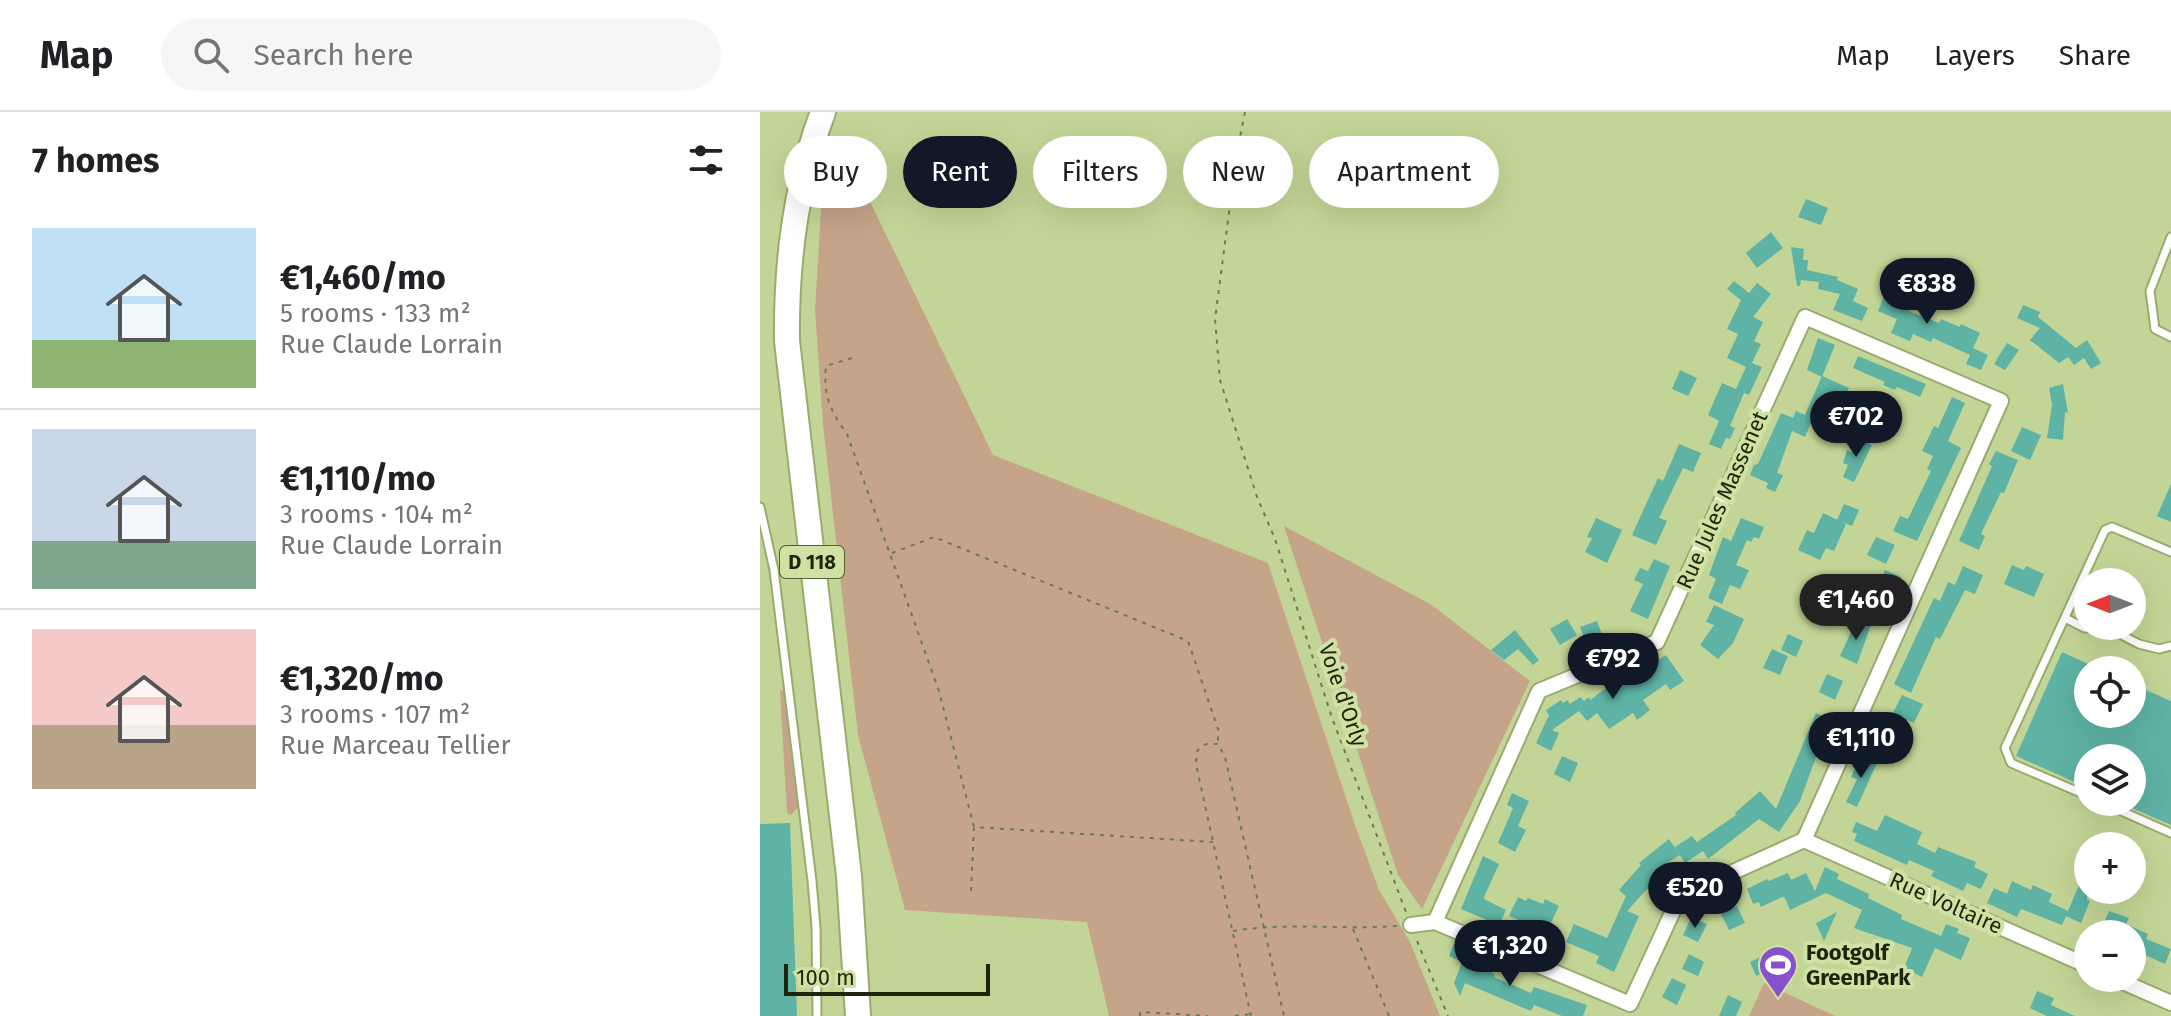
<!DOCTYPE html>
<html lang="en">
<head>
<meta charset="utf-8">
<style>
	body { margin:0; font-family:"Fira Sans",sans-serif; background:#f6f6f6; color:#202124; height:100vh; display:flex; flex-direction:column; font-size:30px; white-space:nowrap }
	* { box-sizing:border-box; margin:0 }
	p { font-size:26px; color:#757577 }
	.icon { flex:none; width:44px; height:44px; fill:none; stroke:currentColor; stroke-width:2; stroke-linecap:round; stroke-linejoin:round }
	.map { position:relative; flex:1; overflow:hidden }
	.drawer { display:flex; flex-direction:column; background:#fff; width:760px }
	.drawer>* { flex:none }
	.banner { position:absolute; left:24px; top:24px; width:760px; height:72px; display:flex; gap:16px }
	.needle { width:52px; rotate:270deg }
	.fabs { position:absolute; left:1314px; top:456px; display:grid; gap:16px }
	.fabs a { display:grid; place-items:center; width:72px; height:72px; border-radius:50%; background:#fff; box-shadow:0 8px 32px #0002; font-size:40px }
	.scale { position:absolute; left:24px; bottom:20px; width:206px; box-sizing:border-box; padding-left:8px; border:4px solid #1f250c; border-top:0; font-size:22px; line-height:28px; white-space:nowrap; color:#1f250c; -webkit-text-stroke:6px #d0e2a3; paint-order:stroke }
	.price { position:absolute; translate:-50% -68px; padding:0 18px; border-radius:28px; background:#111827; color:#fff; font-size:26px; line-height:52px; filter:drop-shadow(0 2px 4px #0008) }
	.price::after { content:''; position:absolute; left:50%; top:48px; width:24px; height:18px; margin-left:-12px; background:inherit; clip-path:polygon(0 0,100% 0,50% 100%) }
	.price.on { background:#222; color:#fff }
	ul { padding:0; list-style:none }
	li { display:flex; align-items:center; gap:24px; height:200px; padding:0 32px }
	li+li { border-top:2px solid #e0e0e0 }
	li span { display:grid; place-items:center; flex:none; width:224px; height:160px; border-radius:0px; color:#555 }
	li>.icon { margin-inline-start:auto }
	span .icon { width:96px; height:96px; fill:#fffc; stroke-width:1 }
	li b { font-size:34px }
	h2 { display:flex; justify-content:space-between; align-items:center; height:96px; padding:0 32px; font-size:34px }
	.tag { padding:0 28px; border-radius:36px; background:#fff; box-shadow:0 8px 32px #0002; font-size:28px; line-height:72px }
	.tag.on { background:#111827; color:#fff }
	header { display:flex; align-items:center; gap:48px; box-sizing:border-box; height:112px; padding:0 40px; background:#fff; border-bottom:2px solid #e0e0e0 }
	header strong { font-size:38px }
	nav { display:flex; gap:44px; margin-inline-start:auto; font-size:28px }
	.search { width:560px; height:72px; background:#f6f6f6; display:flex; align-items:center; gap:20px; box-sizing:border-box; padding:0 28px; border-radius:44px; color:#757577; font-size:30px }
	main { display:flex; flex:1; min-height:0 }
	.map>svg:first-child { display:block }
</style>
</head>
<body>
<header>
<strong>Map</strong>
<div class="search"><svg class="icon" aria-label="search" viewBox="0 0 24 24"><circle cx="10" cy="10" r="6"/><path d="M15 15l6 6"/></svg>Search here</div>
<nav><a>Map</a><a>Layers</a><a>Share</a></nav>
</header>
<main>
<section class="drawer">
<h2>7 homes<svg class="icon" aria-label="filters" viewBox="0 0 24 24"><path d="M4 7h16M4 17h16"/><circle cx="9" cy="7" r="2"/><circle cx="15" cy="17" r="2"/></svg></h2>
<ul>
<li><span style="background:linear-gradient(#bfe0f5 70%,#8fb573 0)"><svg class="icon" aria-label="home" viewBox="0 0 24 24"><path d="M3 11l9-7 9 7M6 9v11h12V9"/></svg></span><div><b>€1,460/mo</b><p>5 rooms · 133 m²</p><p>Rue Claude Lorrain</p></div></li>
<li><span style="background:linear-gradient(#c9d6e8 70%,#7fa58c 0)"><svg class="icon" aria-label="home" viewBox="0 0 24 24"><path d="M3 11l9-7 9 7M6 9v11h12V9"/></svg></span><div><b>€1,110/mo</b><p>3 rooms · 104 m²</p><p>Rue Claude Lorrain</p></div></li>
<li><span style="background:linear-gradient(#f6c9c9 60%,#b9a48a 0)"><svg class="icon" aria-label="home" viewBox="0 0 24 24"><path d="M3 11l9-7 9 7M6 9v11h12V9"/></svg></span><div><b>€1,320/mo</b><p>3 rooms · 107 m²</p><p>Rue Marceau Tellier</p></div></li>
</ul>
</section>
<div class="map">
<svg width="1411" height="904" viewBox="0 0 1411 904">
	<rect width="100%" height="100%" fill="#c3d596"/>
	<path fill="#c5a48a" d="M83,34L233,343L508,451L595,713L619,778L650,830L680,904H349L327,810L145,798L98,623L63,313L55,199L62,81Z
		M524,414L672,493L770,569L662,797L638,763Z
		M24,578L38,695L31,703L27,701L20,579Z
		M1004,871L1075,904H989Z"/>
	<path fill="#5eb3a4" d="M1046,87L1068,96L1061,113L1038,105Z
		M1011,120L1023,136L997,156L986,141Z
		M1031,135L1044,137L1043,148H1048L1047,158L1078,165L1077,168L1098,177L1093,189L1108,196L1102,209L1073,198L1080,182L1058,177L1059,170L1041,168L1040,174H1037Z
		M974,169L989,181L997,171L1011,182L993,205L1003,210L994,229L1001,232L992,251L1002,255L989,283L982,280L984,281L970,314L975,316L970,327L966,326L961,337L949,332L959,309L948,303L962,271L976,277L986,255L967,246L978,222L967,217L981,188L967,177Z
		M1126,180L1145,188L1142,195L1151,200L1179,211L1181,207L1200,215L1201,212L1220,221L1210,243L1173,226L1171,230L1153,222L1150,229L1131,221L1137,207L1118,199Z
		M1263,193L1280,200L1278,205L1316,236L1327,228L1341,251L1331,257L1324,246L1314,253L1308,245L1299,251L1270,228L1280,216L1257,206Z
		M1058,226L1075,233L1062,265L1047,258Z
		M1247,231L1259,238L1245,258L1234,252Z
		M1213,236L1228,243L1221,258L1206,252Z
		M1098,244L1166,272L1160,285L1137,275L1135,278L1123,273L1125,270L1093,256Z
		M920,258L937,266L928,284L912,277Z
		M1062,264L1089,276L1080,295L1070,291L1061,310L1053,306L1045,325L1032,319L1017,361L1023,363L1015,380L1006,376L1008,371L990,363L994,353L998,352L1021,301L1033,306L1036,299L1045,303Z
		M1303,272L1308,301L1305,300L1303,328L1287,326L1292,293L1289,276Z
		M1192,285L1205,291L1188,329L1201,336L1157,429L1133,419L1140,404L1148,407L1171,359L1167,357L1173,344L1162,339L1174,314L1178,316Z
		M1262,315L1281,323L1270,348L1251,339Z
		M1097,326L1112,333L1094,370L1083,365L1088,353L1083,351L1087,338L1091,340Z
		M919,332L941,341L933,360L923,356L899,406L907,409L896,433L872,423L898,366L903,369Z
		M1236,339L1258,348L1244,381L1241,380L1221,422L1225,424L1219,438L1199,429L1232,354L1229,352Z
		M1411,372V410L1397,404Z
		M1084,392L1099,398L1092,414L1077,408Z
		M1063,401L1086,412L1074,439L1066,436L1060,448L1038,438L1047,418L1054,421Z
		M836,406L862,418L847,451L825,440L832,426L827,425Z
		M981,406L1004,415L999,427L994,425L991,430L987,428L976,453L989,458L980,477L970,473L962,492L948,486L956,467L949,463L963,425L971,429Z
		M1116,425L1135,433L1126,452L1107,443Z
		M894,447L910,454L888,507L870,499L883,472L874,468L880,456L888,459Z
		M1252,453L1264,458L1266,454L1284,462L1274,485L1244,472Z
		M1203,454L1223,463L1215,482L1205,478L1180,527L1176,525L1151,581L1134,572L1174,486L1180,489L1188,470L1195,473Z
		M1125,458L1141,465L1129,490L1126,489L1124,493L1108,486L1115,470L1119,471Z
		M1088,480L1103,487L1094,506L1080,499Z
		M954,493L984,507L973,531L958,547L940,533L954,513L946,510Z
		M807,507L817,523L800,533L790,517Z
		M1097,507L1111,513L1097,552L1080,544Z
		M837,509L843,525L826,531L820,515Z
		M755,518L779,548L773,553L758,537L744,548L731,538Z
		M1028,522L1043,529L1036,545L1021,538Z
		M1012,537L1028,544L1020,563L1003,556Z
		M1302,540L1328,552V602H1372V572L1411,589V713L1372,696V646H1328V676L1256,644Z
		M906,543L924,569L910,578L906,572L883,588L890,598L877,608L873,601L849,617L837,601L827,609L819,599L792,618L799,621L791,639L776,631L789,603L786,598L801,588L803,591L807,588L810,592L820,585L824,589L829,585L830,588L869,559L877,571L896,557L892,552Z
		M1067,562L1083,569L1075,588L1059,580Z
		M1142,583L1163,592L1154,611L1147,608L1139,626L1149,631L1144,642L1128,635L1133,624L1118,617L1125,602L1129,604L1131,600L1133,601Z
		M1056,601L1070,607L1040,689L1019,720L999,707L948,747L943,739L925,751L915,735L932,724L937,730L976,703L975,701L1000,679L1016,697Z
		M802,644L818,651L810,670L794,662Z
		M1101,644L1117,651L1097,695L1086,690L1097,667L1091,665Z
		M752,681L769,689L758,714L766,718L755,740L738,731L753,696L747,693Z
		M1125,703L1162,720L1157,732L1175,741L1178,735L1216,750L1214,755L1228,762L1221,777L1207,771L1203,779L1171,764L1174,759L1149,748L1147,753L1094,729L1097,722L1092,720L1096,710L1117,719Z
		M30,711L37,904H0V712Z
		M909,727L920,743L900,755L903,758L900,763L867,799L879,804L854,860L836,851L839,844L806,830L814,812L847,826L866,784L859,778L881,753L879,751Z
		M723,744L739,752L724,785V787L746,798L739,813L701,797Z
		M1328,752L1327,788L1330,789L1321,811L1306,804L1302,813L1261,797L1257,805L1227,791L1234,776L1247,782L1252,769L1271,778L1273,773L1292,782L1289,790L1308,799Z
		M1065,755L1079,762L1077,767L1109,782L1108,786L1142,803L1141,807L1181,824L1186,812L1199,817L1197,821L1210,826L1201,848L1175,836L1162,865L1144,856L1152,836L1094,816L1102,798L1066,781L1030,798L1025,786L1022,785L1001,795L999,790L993,792L987,777L1007,767L1009,769L1028,761L1031,768L1046,761L1055,779Z
		M758,785L766,789L768,786L783,792L785,787L799,794L788,817L805,825L800,838L787,833L786,836L765,826L771,813L749,804Z
		M977,794L985,811L969,818L961,802Z
		M1349,799L1369,806L1366,812L1388,822L1386,827L1411,837L1405,852L1372,837V822H1339Z
		M1077,800L1064,829L1056,811Z
		M931,806L947,812L938,830L923,823Z
		M694,832L717,841L713,852L735,862L734,865L771,881L774,875L827,893L823,904H802L774,893L771,899L705,871L700,884L694,871L702,850L689,844Z
		M1014,839L1021,854L996,864L990,850Z
		M929,842L944,850L938,864L922,857Z
		M912,866L926,873L917,893L902,885Z
		M1277,879L1294,886L1291,893L1315,904H1287L1270,896Z
		M968,883L982,890L976,904H959Z"/>
	<g fill="none" stroke-linecap="round" stroke-linejoin="round">
		<g stroke="#99ab6d" stroke-width="11">
			<path id="lane" d="M1411,125L1390,179L1395,217L1411,225
				M0,395L14,458L52,769L56,815L57,904
				M1305,506L1325,516L1350,517L1379,532L1399,537L1411,534
				M1328,684L1251,651L1245,636L1345,418L1352,415L1411,440
				M1341,690L1411,721"/>
		</g>
		<g stroke="#99ab6d" stroke-width="18">
			<path id="street" d="M1044,728L1328,854
				M651,813L675,810L870,892L920,784L1044,728L1241,289L1045,205L897,530L779,579L675,810
				M1354,866L1411,891"/>
		</g>
		<g stroke="#99ab6d" stroke-width="28">
			<path id="primary" d="M63,0C35,74 26,150 27,229L89,764L98,904"/>
		</g>
		<path stroke="#6e7a4f" stroke-width="2" stroke-dasharray="4 6" stroke-linecap="butt" d="M485,0L477,40L455,207L460,268L497,385L515,427L572,606L646,800
			M92,246L66,254C63,284 70,298 87,322L179,579L214,715L453,730
			M132,441L174,425L428,529L458,617V631
			M211,779L214,716
			M593,817L629,904
			M473,819C527,810 583,818 637,814
			M657,829L688,904
			M380,904V900L448,904
			M475,904L490,902
			M491,904L436,652L437,639L446,632H458L465,645L524,904"/>
		<use href="#lane" stroke="#fff" stroke-width="7"/>
		<use href="#street" stroke="#fff" stroke-width="14"/>
		<use href="#primary" stroke="#fff" stroke-width="24"/>
	</g>
	<defs>
		<g id="stadium-pin" transform="scale(2)"><path d="M0 17L-7.5 6A9.5 9.5 0 1 1 7.5 6Z" fill="#8751c9" stroke="#d0e2a3"/><path d="M0-5a6.5 5 0 1 0 0 10a6.5 5 0 1 0 0-10ZM-3.5-1.8h7v3.6h-7Z" fill="#fff"/></g>
	</defs>
	<g fill-rule="evenodd">
		<use href="#stadium-pin" x="1018" y="853"/>
	</g>
	<g text-anchor="middle" dominant-baseline="central" stroke-width="8" stroke-linejoin="round" paint-order="stroke">
		<rect fill="#d0e2a3" stroke="#545e39" stroke-width="2" x="20" y="434" width="64" height="32" rx="6"/>
		<g font-size="20" font-weight="bold" fill="#1f250c">
			<text x="52" y="450">D 118</text>
		</g>
		<g font-size="22" fill="#1f250c" stroke="#d0e2a3">
			<text transform="translate(962 388) rotate(-66)">Rue Jules Massenet</text>
			<text transform="translate(583 583) rotate(71)">Voie d'Orly</text>
			<text transform="translate(1186 791) rotate(24)">Rue Voltaire</text>
		</g>
		<g font-size="22" font-weight="bold" fill="#1f250c" stroke="#d0e2a3" text-anchor="start">
			<text x="1046" y="840">Footgolf<tspan x="1046" dy="25">GreenPark</tspan></text>
		</g>
	</g>
</svg>
<div class="fabs">
<a><svg class="needle" viewBox="-14 -14 28 28"><path d="M0-13l5 13h-10z" fill="#e53935"/><path d="M0 13l5-13h-10z" fill="#757577"/></svg></a>
<a><svg class="icon" aria-label="locate" viewBox="0 0 24 24"><circle cx="12" cy="12" r="6"/><path d="M12 2v4M12 18v4M2 12h4M18 12h4"/></svg></a>
<a><svg class="icon" aria-label="layers" viewBox="0 0 24 24"><path d="M12 4l9 5-9 5-9-5zM3 14l9 5 9-5"/></svg></a>
<a>+</a>
<a>−</a>
</div>
<div class="scale">100 m</div>
<b class="price" style="left:1167px;top:214px">€838</b>
<b class="price" style="left:1096px;top:347px">€702</b>
<b class="price on" style="left:1096px;top:530px">€1,460</b>
<b class="price" style="left:853px;top:589px">€792</b>
<b class="price" style="left:1101px;top:668px">€1,110</b>
<b class="price" style="left:935px;top:818px">€520</b>
<b class="price" style="left:750px;top:876px">€1,320</b>
<div class="banner">
<a class="tag">Buy</a>
<a class="tag on">Rent</a>
<a class="tag">Filters</a>
<a class="tag">New</a>
<a class="tag">Apartment</a>
</div>
</div>
</main>
</body>
</html>
